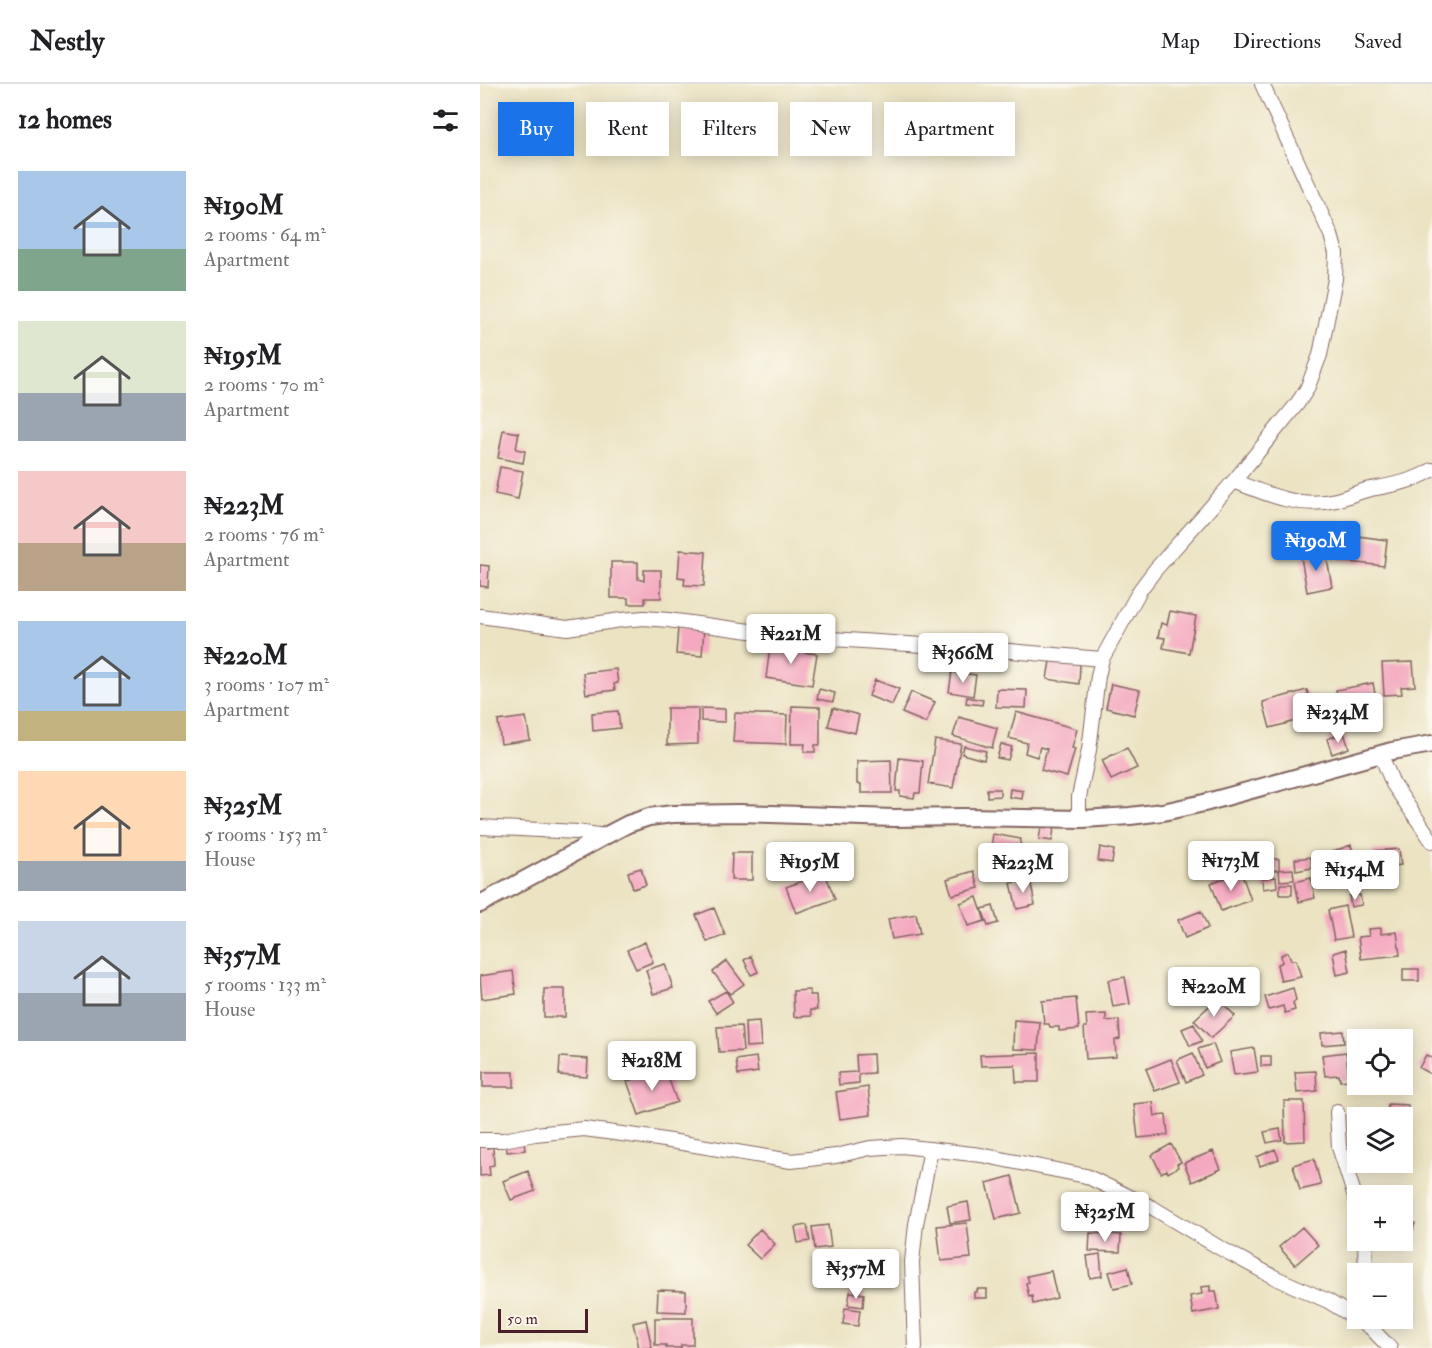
<!DOCTYPE html>
<html lang="en">
<head>
<meta charset="utf-8">
<style>
	body { margin:0; font-family:"IM FELL Double Pica",serif; background:#f2f2f2; color:#202124; height:100vh; display:flex; flex-direction:column; font-size:22px; white-space:nowrap }
	* { box-sizing:border-box; margin:0 }
	p { font-size:20px; color:#757577 }
	.icon { flex:none; width:33px; height:33px; fill:none; stroke:currentColor; stroke-width:2; stroke-linecap:round; stroke-linejoin:round }
	.map { position:relative; flex:1; overflow:hidden }
	.drawer { display:flex; flex-direction:column; background:#fff; width:480px }
	.drawer>* { flex:none }
	.banner { position:absolute; left:18px; top:18px; width:570px; height:54px; display:flex; gap:12px }
	.tools { position:absolute; left:867px; top:945px; display:grid; gap:12px }
	.tools a { display:grid; place-items:center; width:66px; height:66px; border-radius:0px; background:#fff; box-shadow:0 3px 15px #0003; font-size:30px }
	.scale { position:absolute; left:18px; bottom:15px; width:90px; box-sizing:border-box; padding-left:6px; border:3px solid #4a1f2b; border-top:0; font-size:16px; line-height:21px; white-space:nowrap; color:#4a1f2b; -webkit-text-stroke:4px #fbf7ec; paint-order:stroke }
	.price { position:absolute; translate:-50% -51px; padding:0 14px; border-radius:6px; background:#fff; color:#222; font-size:20px; line-height:39px; filter:drop-shadow(0 2px 3px #0008) }
	.price::after { content:''; position:absolute; left:50%; top:36px; width:18px; height:14px; margin-left:-9px; background:inherit; clip-path:polygon(0 0,100% 0,50% 100%) }
	.price.active { background:#1a73e8; color:#fff }
	ul { padding:0; list-style:none }
	li { display:flex; align-items:center; gap:18px; height:150px; padding:0 18px }
	li span { display:grid; place-items:center; flex:none; width:168px; height:120px; border-radius:0px; color:#555 }
	li>.icon { margin-inline-start:auto }
	span .icon { width:72px; height:72px; fill:#fffc; stroke-width:1 }
	li b { font-size:26px }
	h2 { display:flex; justify-content:space-between; align-items:center; height:72px; padding:0 18px; font-size:26px }
	.tag { padding:0 21px; border-radius:0px; background:#fff; box-shadow:0 3px 15px #0003; font-size:21px; line-height:54px }
	.tag.active { background:#1a73e8; color:#fff }
	header { display:flex; align-items:center; gap:36px; box-sizing:border-box; height:84px; padding:0 30px; background:#fff; border-bottom:2px solid #e0e0e0 }
	header strong { font-size:28px }
	nav { display:flex; gap:33px; margin-inline-start:auto; font-size:21px }
	main { display:flex; flex:1; min-height:0 }
	.map>svg:first-child { display:block }
</style>
</head>
<body>
<header>
<strong>Nestly</strong>
<nav><a>Map</a><a>Directions</a><a>Saved</a></nav>
</header>
<main>
<section class="drawer">
<h2>12 homes<svg class="icon" aria-label="filters" viewBox="0 0 24 24"><path d="M4 7h16M4 17h16"/><circle cx="9" cy="7" r="2"/><circle cx="15" cy="17" r="2"/></svg></h2>
<ul>
<li><span style="background:linear-gradient(#a9c7e8 65%,#7fa58c 0)"><svg class="icon" aria-label="home" viewBox="0 0 24 24"><path d="M3 11l9-7 9 7M6 9v11h12V9"/></svg></span><div><b>₦190M</b><p>2 rooms · 64 m²</p><p>Apartment</p></div></li>
<li><span style="background:linear-gradient(#dfe7d0 60%,#9aa5b1 0)"><svg class="icon" aria-label="home" viewBox="0 0 24 24"><path d="M3 11l9-7 9 7M6 9v11h12V9"/></svg></span><div><b>₦195M</b><p>2 rooms · 70 m²</p><p>Apartment</p></div></li>
<li><span style="background:linear-gradient(#f6c9c9 60%,#b9a48a 0)"><svg class="icon" aria-label="home" viewBox="0 0 24 24"><path d="M3 11l9-7 9 7M6 9v11h12V9"/></svg></span><div><b>₦223M</b><p>2 rooms · 76 m²</p><p>Apartment</p></div></li>
<li><span style="background:linear-gradient(#a9c7e8 75%,#c2b280 0)"><svg class="icon" aria-label="home" viewBox="0 0 24 24"><path d="M3 11l9-7 9 7M6 9v11h12V9"/></svg></span><div><b>₦220M</b><p>3 rooms · 107 m²</p><p>Apartment</p></div></li>
<li><span style="background:linear-gradient(#ffd9b3 75%,#9aa5b1 0)"><svg class="icon" aria-label="home" viewBox="0 0 24 24"><path d="M3 11l9-7 9 7M6 9v11h12V9"/></svg></span><div><b>₦325M</b><p>5 rooms · 153 m²</p><p>House</p></div></li>
<li><span style="background:linear-gradient(#c9d6e8 60%,#9aa5b1 0)"><svg class="icon" aria-label="home" viewBox="0 0 24 24"><path d="M3 11l9-7 9 7M6 9v11h12V9"/></svg></span><div><b>₦357M</b><p>5 rooms · 133 m²</p><p>House</p></div></li>
</ul>
</section>
<div class="map">
<svg width="952" height="1264" viewBox="0 0 952 1264">
	<rect width="100%" height="100%" fill="#fbf7ec"/>
	<filter id="ink" filterUnits="userSpaceOnUse"><feTurbulence type="fractalNoise" baseFrequency=".0167" numOctaves="2"/><feDisplacementMap in="SourceGraphic" scale="12" xChannelSelector="R" yChannelSelector="G"/><feConvolveMatrix kernelMatrix="1 2 1 2 8 2 1 2 1" color-interpolation-filters="sRGB"/></filter>
	<filter id="wash" filterUnits="userSpaceOnUse"><feTurbulence type="fractalNoise" baseFrequency=".008" numOctaves="4" result="noise"/><feDisplacementMap in="SourceGraphic" scale="24" xChannelSelector="R" yChannelSelector="G"/><feGaussianBlur stdDeviation="1.35" result="paint"/><feColorMatrix in="noise" values="0 0 0 0 0 0 0 0 0 0 0 0 0 0 0 0 0 1.4 0 .05"/><feComposite in="paint" operator="in"/></filter>
	<g filter="url(#wash)">
		<rect width="100%" height="100%" fill="#ebe3c2"/>
		<g id="blocks">
			<path fill="#f4a9c0" d="M23,346L39,349L36,365L45,367L43,379L18,374Z
				M20,383L43,387L38,415L15,410Z
				M863,450L907,456L904,482L860,477Z
				M200,466L226,468L224,502L204,501L205,494L198,493Z
				M846,469L852,503L827,508L821,473Z
				M131,478H158V495L164,497V486H181V514H165V520H148V514H131Z
				M0,481L9,482L8,503L0,502Z
				M690,527L716,532L709,569L683,564L685,554L678,553L681,539L687,541Z
				M198,543L224,544L222,572L196,570Z
				M305,559L324,562L323,568L337,570L332,601L286,594L290,563L304,565Z
				M453,567L473,568L470,584L453,581Z
				M570,577L600,579L599,600L567,595Z
				M933,578L935,602L921,603L922,610L904,611L902,579Z
				M136,585L138,599L134,600L135,606L106,610L103,589Z
				M472,588L496,591L493,612L469,608Z
				M395,596L419,605L412,621L389,612Z
				M893,599L898,628L861,635L856,606Z
				M631,600L660,606L654,631L626,624Z
				M339,605L355,609L353,618L337,615Z
				M517,605L547,606L546,624L516,623Z
				M827,606L834,632L790,644L783,618Z
				M431,608L455,618L446,639L422,629Z
				M487,613L503,616L502,621L486,619Z
				M312,622L340,623V661H335V668H324L325,660H311Z
				M187,624H218V660L187,661Z
				M221,624L245,625V638L221,637Z
				M353,624L379,631L375,649L348,642Z
				M138,627L140,644L113,647L112,629Z
				M536,628L597,645L592,664L595,665L587,693L561,686L567,665L560,663L557,673L545,669L547,659L529,654Z
				M255,629L307,631L306,660L253,658Z
				M46,633L50,656L21,660L18,637Z
				M479,633L517,644L512,664L473,652Z
				M864,649L869,664L852,670L847,655Z
				M455,656L481,660L473,704L448,700Z
				M521,660L532,663L528,676L517,674Z
				M484,662L506,667L504,676L482,670Z
				M647,664L657,684L631,696L622,676Z
				M419,674L443,677L440,709H435L434,714L420,712V707H416Z
				M411,676L412,709H381V700H377V677Z
				M507,705H520V712L507,713Z
				M530,705L543,707L542,715L529,713Z
				M562,737L575,739L572,757L559,755Z
				M513,750L541,755L536,786L508,782Z
				M719,761L743,762V779L718,778Z
				M871,761L879,792L846,800L842,785L855,782L851,768Z
				M620,763L634,766L632,779L618,777Z
				M919,765L921,781L894,784L893,767Z
				M554,768L569,769L568,789L553,788Z
				M252,769H272V796H251Z
				M831,773L832,784L816,787L815,775Z
				M789,775H799V786H789Z
				M161,784L166,801L153,805L148,788Z
				M813,785L814,796L800,797L799,786Z
				M494,787L499,804L472,811L467,795Z
				M761,788L771,816L741,827L731,799Z
				M345,789L355,815L316,829L306,803Z
				M796,793L797,803L783,805L782,794Z
				M831,794L835,814L819,818L815,798Z
				M550,795L555,821L537,825L531,799Z
				M800,800H812V811H800Z
				M880,811L882,821L871,823L869,812Z
				M497,813L505,837L488,842L480,819Z
				M513,822L518,839L508,842L502,825Z
				M865,822L871,853L854,856L848,826Z
				M234,824L245,851L227,858L216,831Z
				M721,827L728,844L705,854L698,836Z
				M436,830L440,850L412,855L408,835Z
				M901,844V850L917,848L920,871L881,875L878,853L889,852L888,845Z
				M165,858L173,878L156,885L147,866Z
				M866,865L870,888L857,891L853,869Z
				M808,868L811,876H816L821,893L801,897L797,881L802,878L801,871Z
				M271,872L278,888L271,891L264,876Z
				M247,877L264,900L250,910L233,888Z
				M185,880L193,904L173,910L166,886Z
				M923,885H939V897H923Z
				M33,887L36,910L2,915L0,892Z
				M645,893L650,920L633,923L628,896Z
				M813,904L816,916L813,919L815,926L805,929L803,922L789,926L785,913Z
				M64,905H85V933H64Z
				M330,906V911H336L337,926H330L331,932L314,933L313,907Z
				M246,907L253,918L236,929L228,917Z
				M596,914L599,945L579,947V943H570L569,940H564L562,917Z
				M738,914L755,932L731,954L714,936Z
				M626,930V937L639,936L640,955L635,956L636,973L606,975L604,943H607L606,931Z
				M534,936L560,938L558,966L533,965Z
				M279,937L281,962L266,963L265,938Z
				M714,940L722,957L710,962L702,945Z
				M261,942L263,967L239,968L237,943Z
				M863,947L864,959L842,961L841,949Z
				M733,960L740,978L725,984L718,965Z
				M774,964L778,988L754,991L750,968Z
				M866,968L869,996L860,997L859,991L845,992L842,971Z
				M559,969V998H536L535,981L501,982L500,971Z
				M713,969L722,991L706,998L697,976Z
				M393,970L394,989L379,990V999L359,1001L358,989L377,988L376,971Z
				M946,971L952,974V991L939,984Z
				M781,972H791V982H781Z
				M80,973L108,975L107,993L79,991Z
				M276,973L278,988L258,991L256,976Z
				M691,975L700,998L675,1007L666,985Z
				M183,986L186,993H188L197,1018L159,1031L147,997Z
				M836,987L837,1007L817,1009L815,988Z
				M3,988H34V1003H3Z
				M388,1003L391,1031L360,1035L356,1008Z
				M804,1017H824L825,1057L805,1058Z
				M673,1018L675,1032L686,1031L688,1051L658,1054L654,1020Z
				M908,1020L928,1021L927,1041H922V1034H907Z
				M800,1045L802,1056L787,1059L784,1048Z
				M44,1056L45,1066L27,1068L26,1058Z
				M7,1059L8,1064L13,1063L14,1081L9,1082L10,1091L0,1092V1060Z
				M691,1060L701,1078L697,1080L698,1083L688,1089L687,1086L681,1089L672,1071Z
				M795,1065L799,1075L780,1082L777,1073Z
				M733,1067L741,1085L712,1098L704,1079Z
				M834,1075L841,1101L820,1106L813,1081Z
				M48,1087L55,1107L31,1116L23,1097Z
				M532,1092L541,1129L516,1135L507,1099Z
				M488,1118L491,1136L470,1139L467,1122Z
				M922,1136L935,1139L932,1150L922,1148Z
				M487,1139L491,1174L461,1177L457,1142Z
				M327,1141L330,1157L318,1159L315,1143Z
				M348,1141L351,1163L335,1165L332,1143Z
				M822,1143L838,1161L815,1181L799,1163Z
				M280,1145L295,1160L280,1175L265,1161Z
				M610,1149L641,1151L640,1168L609,1167Z
				M620,1170L622,1192L610,1194L607,1172Z
				M648,1183L652,1200L634,1204L629,1188Z
				M571,1187L577,1214L553,1220L552,1212L549,1213L546,1199L549,1198L547,1192Z
				M730,1202V1207H736L739,1225L713,1230L710,1212L722,1210L721,1203Z
				M497,1205H507V1214H494V1208H497Z
				M178,1206L206,1207V1228L177,1227Z
				M370,1208L384,1210L383,1223L368,1221Z
				M365,1224L380,1226L378,1242L363,1240Z
				M175,1234H213V1261H201V1264H186V1261H175Z
				M166,1236L172,1264H159L153,1239Z"/>
		</g>
	</g>
	<g filter="url(#ink)">
		<use href="#blocks" fill-opacity="0" stroke="#826460" stroke-width="1.5"/>
		<g fill="none" stroke-linecap="round" stroke-linejoin="round">
			<g stroke="#826460" stroke-width="16">
				<path id="minor" d="M754,397C786,410 820,425 856,416C868,413 879,407 891,405C913,401 932,398 952,386
					M0,532L87,544L141,536L164,534L188,536L307,552L518,566L622,575
					M901,671L913,700L952,757
					M603,735L599,726V713L609,666L618,592L622,575L660,506L675,486L754,397L817,320L827,305L840,271L855,195L856,169L851,151L782,0
					M0,743L97,748L125,752
					M857,1028L859,1063L878,1122
					M0,1056H23L55,1050L104,1045L172,1054L311,1077L356,1072L390,1064L422,1062L501,1071L606,1092L673,1124L740,1164L796,1194L848,1217L890,1243L910,1264
					M885,1156L886,1190
					M435,1264L432,1178L436,1140L451,1065"/>
			</g>
			<g stroke="#826460" stroke-width="20">
				<path id="tertiary" d="M0,820L125,752L148,740L169,733L193,730L260,729L414,734L483,733L603,735L650,732L683,728L724,719L912,667L952,660"/>
			</g>
			<use href="#minor" stroke="#fff" stroke-width="14"/>
			<use href="#tertiary" stroke="#fff" stroke-width="16"/>
		</g>
	</g>
</svg>
<div class="tools">
<a><svg class="icon" aria-label="locate" viewBox="0 0 24 24"><circle cx="12" cy="12" r="6"/><path d="M12 2v4M12 18v4M2 12h4M18 12h4"/></svg></a>
<a><svg class="icon" aria-label="layers" viewBox="0 0 24 24"><path d="M12 4l9 5-9 5-9-5zM3 14l9 5 9-5"/></svg></a>
<a>+</a>
<a>−</a>
</div>
<div class="scale">50 m</div>
<b class="price active" style="left:836px;top:488px">₦190M</b>
<b class="price" style="left:311px;top:581px">₦221M</b>
<b class="price" style="left:483px;top:600px">₦366M</b>
<b class="price" style="left:858px;top:660px">₦234M</b>
<b class="price" style="left:751px;top:808px">₦173M</b>
<b class="price" style="left:330px;top:809px">₦195M</b>
<b class="price" style="left:543px;top:810px">₦223M</b>
<b class="price" style="left:875px;top:817px">₦154M</b>
<b class="price" style="left:734px;top:934px">₦220M</b>
<b class="price" style="left:172px;top:1008px">₦218M</b>
<b class="price" style="left:625px;top:1159px">₦325M</b>
<b class="price" style="left:376px;top:1216px">₦357M</b>
<div class="banner">
<a class="tag active">Buy</a>
<a class="tag">Rent</a>
<a class="tag">Filters</a>
<a class="tag">New</a>
<a class="tag">Apartment</a>
</div>
</div>
</main>
</body>
</html>
